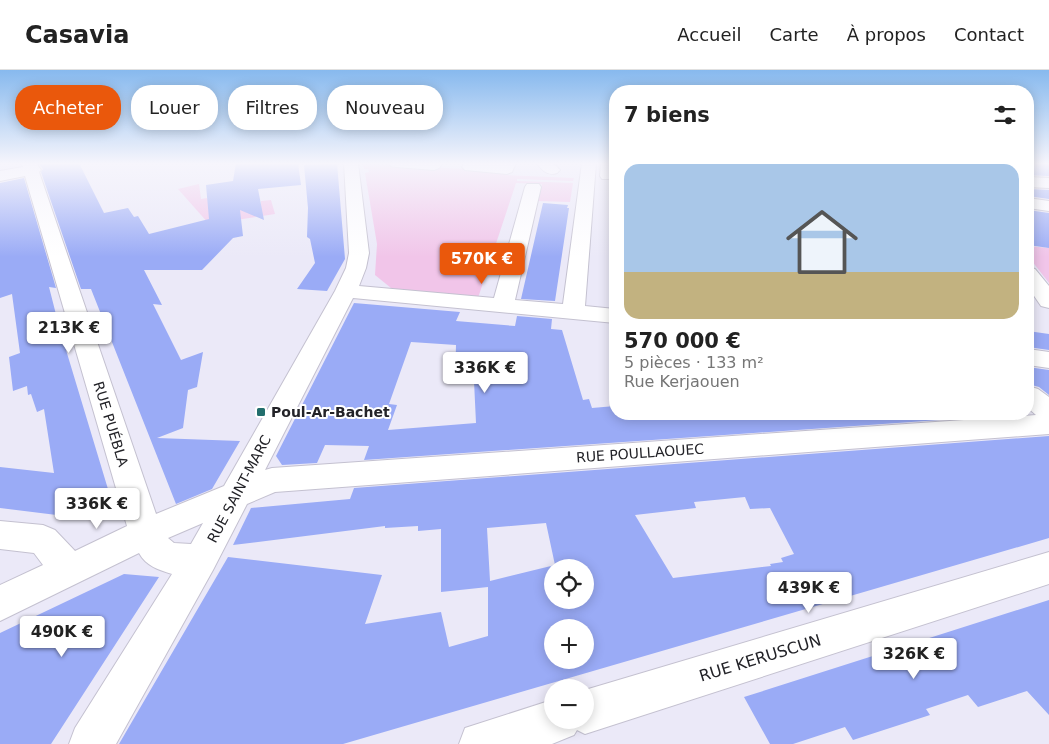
<!DOCTYPE html>
<html lang="fr">
<head>
<meta charset="utf-8">
<style>
	body { margin:0; font-family:"DejaVu Sans",sans-serif; background:#f6f6f6; color:#222; height:100vh; display:flex; flex-direction:column; font-size:19px; white-space:nowrap }
	* { box-sizing:border-box; margin:0 }
	p { font-size:16px; color:#767676 }
	.icon { flex:none; width:28px; height:28px; fill:none; stroke:currentColor; stroke-width:2; stroke-linecap:round; stroke-linejoin:round }
	.map { position:relative; flex:1; overflow:hidden }
	.sheet { position:absolute; left:609px; top:15px; width:425px; height:335px; display:flex; flex-direction:column; background:#fff; border-radius:20px; box-shadow:0 2px 12px #0003 }
	.sheet>* { flex:none }
	.hud { position:absolute; left:15px; top:15px; width:475px; height:45px; display:flex; gap:10px }
	.controls { position:absolute; left:544px; top:489px; display:grid; gap:10px }
	.controls a { display:grid; place-items:center; width:50px; height:50px; border-radius:50%; background:#fff; box-shadow:0 2px 12px #0003; font-size:25px }
	.price { position:absolute; translate:-50% -42px; padding:0 11px; border-radius:5px; background:#fff; color:#222; font-size:16px; line-height:32px; filter:drop-shadow(0 1px 2px #0008) }
	.price::after { content:''; position:absolute; left:50%; top:30px; width:15px; height:11px; margin-left:-8px; background:inherit; clip-path:polygon(0 0,100% 0,50% 100%) }
	.price.active { background:#ea580c; color:#fff }
	ul { padding:0; list-style:none }
	li { display:grid; align-content:center; gap:10px; height:265px; padding:0 15px }
	li+li { border-top:1px solid #e0e0e0 }
	li span { display:grid; place-items:center; height:155px; border-radius:15px; color:#555 }
	li>.icon { margin-inline-start:auto }
	span .icon { width:90px; height:90px; fill:#fffc; stroke-width:1 }
	li b { font-size:21px }
	h2 { display:flex; justify-content:space-between; align-items:center; height:60px; padding:0 15px; font-size:21px }
	.chip { padding:0 18px; border-radius:20px; background:#fff; box-shadow:0 2px 12px #0003; font-size:18px; line-height:45px }
	.chip.active { background:#ea580c; color:#fff }
	header { display:flex; align-items:center; gap:30px; box-sizing:border-box; height:70px; padding:0 25px; background:#fff; border-bottom:1px solid #e0e0e0 }
	header strong { font-size:24px }
	nav { display:flex; gap:28px; margin-inline-start:auto; font-size:18px }
	.map>svg:first-child { display:block }
</style>
</head>
<body>
<header>
<strong>Casavia</strong>
<nav><a>Accueil</a><a>Carte</a><a>À propos</a><a>Contact</a></nav>
</header>
<div class="map">
<svg width="1049" height="674" viewBox="0 0 1049 674">
	<rect width="100%" height="100%" fill="#ebe9f8"/>
	<path fill="#f1c5e9" d="M363,94L506,101L505,105L574,108L573,111L517,109V111L573,113L570,132L538,131L542,114L516,113L478,228L410,222L391,218L375,205L377,174L365,103L369,102L368,99H364Z
		M199,114L201,129L207,128L219,141L261,135V131L271,130L275,144L209,154L178,119Z
		M1028,176L1049,178V213L1028,186Z"/>
	<path fill="#9aabf6" fill-rule="evenodd" d="M38,93H79L104,143L128,138L134,147L138,146L149,164L209,149L206,115L233,111L236,93H298L301,115L258,119L264,150L240,140L243,166L233,168L202,200H144L162,235L153,234L181,290L203,282L197,317L188,320L183,358L157,368L240,371L212,419L176,434L91,219H81L41,102L43,99Z
		M337,93L345,189L327,221L297,219L315,193L310,169L307,167L308,138L304,95Z
		M1028,93L1049,94V106L1028,105Z
		M24,108L56,218L49,217L60,260L114,439L105,447L97,450L0,438V397L54,403L44,339L37,342L31,324L28,325L27,316L13,321L9,287L20,283L12,224L0,228V113Z
		M1028,119L1049,120V129L1028,126Z
		M543,133L568,135L567,138H569L555,231L521,229Z
		M1028,140L1049,143V178L1028,175Z
		M354,233L460,242L456,251L515,256L517,246L552,249L551,259L562,260L583,330L589,329L592,338L615,336V344H1027L364,390L369,376L325,375L317,393L282,395L276,386ZM411,272L456,275L455,312L474,311L476,353L388,360L397,335L389,334Z
		M1028,261L1049,264V280L1028,277Z
		M1028,297L1049,300V325L1039,317L1028,314Z
		M1049,366V468L343,674H119L228,487L382,505L365,554L441,542L449,577L488,566V517L441,522V459L418,461V456L385,458V456L233,475L251,438L350,429L354,418ZM745,427L750,439L770,438L794,484L781,488L783,492L770,494L771,496L673,508L635,445L696,438L694,432ZM546,453L555,495L490,511L487,458ZM552,498H585V530H552ZM552,558H585V590H552Z
		M124,504L159,507L51,674H0V563Z
		M1049,530V645L1027,621L978,637L968,625L926,639L930,645L853,670L845,657L793,674H770L744,627Z"/>
	<g fill="none" stroke-linecap="round" stroke-linejoin="round">
		<g stroke="#c4c1d0" stroke-width="2">
			<path id="minor" d="M22,93H36L41,100L39,102L156,444L224,416L335,221L346,198L349,183L344,93H358L369,183L366,198L359,216L494,228L525,117L527,114H539L541,117L515,230L563,234L582,93H596L585,236L615,239V253L353,228L265,400L272,398L1036,345L1028,338V316L1038,319L1049,327V364L275,422L247,434L213,500L116,674H69L75,658L172,504C159,500 146,496 139,483L0,551V515L43,495L34,483L0,479V451L43,455L55,460L75,481L127,456L25,106L0,111V101L23,97ZM203,453L191,474L174,473L168,468Z
				M389,93H443L439,98L434,100L396,97L391,96Z
				M465,93H516L512,102L507,104L465,100L462,97Z
				M537,93H553L560,100L557,103C548,106 542,101 537,93Z
				M601,93H615L614,109H602L600,106Z
				M1028,107L1049,108V118L1028,117Z
				M1028,128L1049,131V141L1028,138Z
				M1028,197L1035,199L1049,216V238L1041,236L1028,217Z
				M1028,279L1049,282V298L1028,295Z
				M1049,482V514L585,664L577,660L574,665L552,674H459L465,658L552,630V650H585V620Z"/>
		</g>
		<use href="#minor" fill="#fff" fill-rule="evenodd"/>
	</g>
	<linearGradient id="sky" x2="0" y2="1"><stop stop-color="#87b9ee"/><stop offset="0.5" stop-color="#f6f5fc"/><stop offset="1" stop-color="#f6f5fc" stop-opacity="0"/></linearGradient>
	<rect width="1049" height="187" fill="url(#sky)"/>
	<rect fill="#226e6d" stroke="#fff" stroke-width="2" x="256" y="337" width="10" height="10" rx="2.5"/>
	<g text-anchor="middle" dominant-baseline="central" stroke-width="4" stroke-linejoin="round" paint-order="stroke">
		<g font-size="14" font-weight="bold" fill="#232328" stroke="#fff" text-anchor="start">
			<text x="271" y="342">Poul-Ar-Bachet</text>
		</g>
		<g font-size="14" fill="#232328" stroke="#fff">
			<text transform="translate(111 354) rotate(73)">RUE PUÉBLA</text>
			<text transform="translate(640 383) rotate(-4)">RUE POULLAOUEC</text>
			<text transform="translate(239 419) rotate(-62)">RUE SAINT-MARC</text>
		</g>
		<g font-size="16" fill="#232328" stroke="#fff">
			<text transform="translate(760 588) rotate(-17)">RUE KERUSCUN</text>
		</g>
	</g>
</svg>
<div class="controls">
<a><svg class="icon" aria-label="locate" viewBox="0 0 24 24"><circle cx="12" cy="12" r="6"/><path d="M12 2v4M12 18v4M2 12h4M18 12h4"/></svg></a>
<a>+</a>
<a>−</a>
</div>
<b class="price active" style="left:482px;top:215px">570K €</b>
<b class="price" style="left:69px;top:284px">213K €</b>
<b class="price" style="left:485px;top:324px">336K €</b>
<b class="price" style="left:97px;top:460px">336K €</b>
<b class="price" style="left:809px;top:544px">439K €</b>
<b class="price" style="left:62px;top:588px">490K €</b>
<b class="price" style="left:914px;top:610px">326K €</b>
<div class="hud">
<a class="chip active">Acheter</a>
<a class="chip">Louer</a>
<a class="chip">Filtres</a>
<a class="chip">Nouveau</a>
</div>
<section class="sheet">
<h2>7 biens<svg class="icon" aria-label="filters" viewBox="0 0 24 24"><path d="M4 7h16M4 17h16"/><circle cx="9" cy="7" r="2"/><circle cx="15" cy="17" r="2"/></svg></h2>
<ul>
<li><span style="background:linear-gradient(#a9c7e8 70%,#c2b280 0)"><svg class="icon" aria-label="home" viewBox="0 0 24 24"><path d="M3 11l9-7 9 7M6 9v11h12V9"/></svg></span><div><b>570 000 €</b><p>5 pièces · 133 m²</p><p>Rue Kerjaouen</p></div></li>
</ul>
</section>
</div>
</body>
</html>
